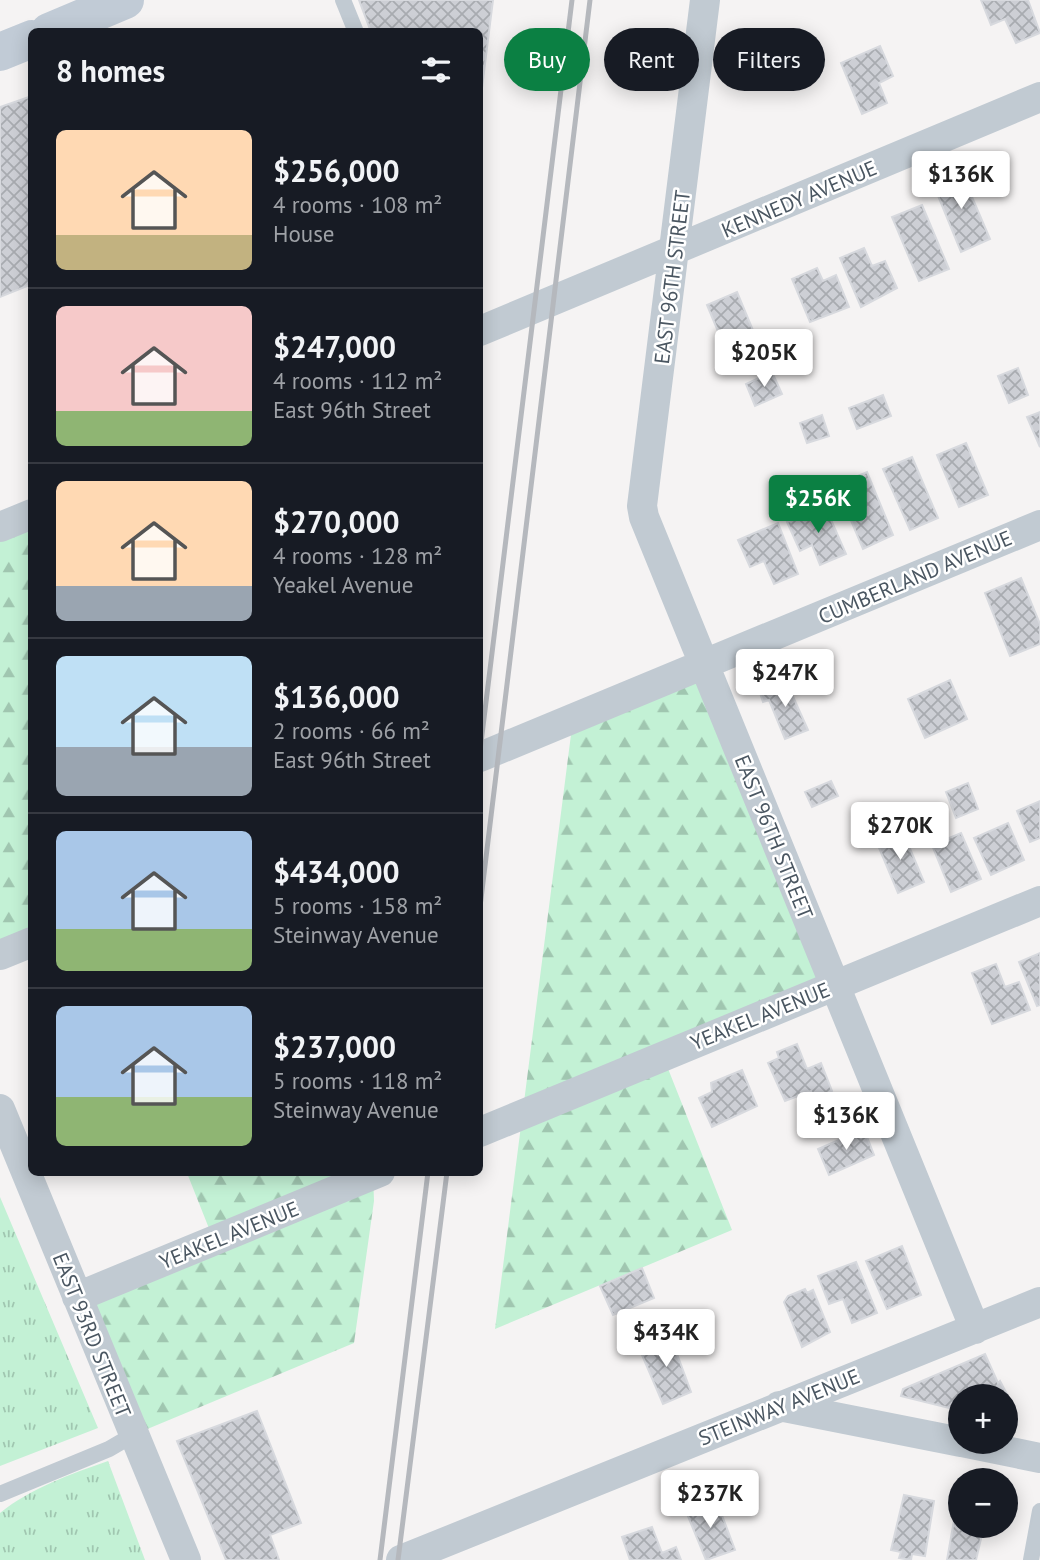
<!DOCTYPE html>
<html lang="en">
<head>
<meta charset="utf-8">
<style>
	body { margin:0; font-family:"PT Sans",sans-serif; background:#20242c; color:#f1f3f6; height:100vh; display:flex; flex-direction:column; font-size:26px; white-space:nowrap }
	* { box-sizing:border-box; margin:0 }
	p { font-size:23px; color:#9ea1a6 }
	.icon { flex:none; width:38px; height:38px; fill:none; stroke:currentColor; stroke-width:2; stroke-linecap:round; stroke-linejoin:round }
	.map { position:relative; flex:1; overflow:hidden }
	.details { position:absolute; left:28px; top:28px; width:455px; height:1148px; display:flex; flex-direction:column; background:#171b24; border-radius:10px; box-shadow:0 4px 18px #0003 }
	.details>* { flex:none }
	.hud { position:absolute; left:504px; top:28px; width:430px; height:63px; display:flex; gap:14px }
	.controls { position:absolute; left:948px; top:1384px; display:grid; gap:14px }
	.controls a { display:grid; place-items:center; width:70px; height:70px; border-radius:50%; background:#171b24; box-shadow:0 4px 18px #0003; font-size:35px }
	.price { position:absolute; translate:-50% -60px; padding:0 16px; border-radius:7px; background:#fff; color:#222; font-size:23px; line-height:46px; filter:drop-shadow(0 2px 4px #0008) }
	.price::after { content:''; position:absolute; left:50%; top:42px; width:21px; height:16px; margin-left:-10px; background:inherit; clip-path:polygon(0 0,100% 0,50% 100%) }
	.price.current { background:#0b8043; color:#fff }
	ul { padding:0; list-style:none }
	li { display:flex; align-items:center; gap:21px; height:175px; padding:0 28px }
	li+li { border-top:2px solid #363941 }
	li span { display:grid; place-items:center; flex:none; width:196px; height:140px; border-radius:10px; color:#555 }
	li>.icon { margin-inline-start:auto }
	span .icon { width:84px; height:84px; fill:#fffc; stroke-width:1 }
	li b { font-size:30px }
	h2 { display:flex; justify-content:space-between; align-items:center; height:84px; padding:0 28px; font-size:30px }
	.tag { padding:0 24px; border-radius:32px; background:#171b24; box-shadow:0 4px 18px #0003; font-size:24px; line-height:63px }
	.tag.current { background:#0b8043; color:#fff }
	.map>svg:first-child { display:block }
</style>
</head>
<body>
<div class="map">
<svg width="1040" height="1560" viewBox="0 0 1040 1560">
	<defs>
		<pattern id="grass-tufts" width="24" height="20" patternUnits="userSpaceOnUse" patternTransform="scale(1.75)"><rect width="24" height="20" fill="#c3f1d5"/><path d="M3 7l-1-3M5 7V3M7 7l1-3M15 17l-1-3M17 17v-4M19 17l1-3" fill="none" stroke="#a0c6b0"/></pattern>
		<pattern id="forest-firs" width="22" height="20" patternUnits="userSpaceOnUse" patternTransform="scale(1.75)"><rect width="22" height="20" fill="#c3f1d5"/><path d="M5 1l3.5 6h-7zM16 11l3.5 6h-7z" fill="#a0c6b0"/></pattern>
		<pattern id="building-cross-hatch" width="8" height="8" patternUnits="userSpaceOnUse" patternTransform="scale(1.75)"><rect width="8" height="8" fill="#cdcfd5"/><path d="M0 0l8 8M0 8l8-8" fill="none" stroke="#a8abb0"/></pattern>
	</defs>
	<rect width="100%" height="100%" fill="#f5f3f3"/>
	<path fill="url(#grass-tufts)" d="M0,1197L98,1428L0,1466Z
		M108,1461L145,1560H0V1513C31,1488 71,1474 108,1461Z"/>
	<path fill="url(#forest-firs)" d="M31,514V942L0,955V527Z
		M705,664L834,986L663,1056L732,1230L495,1329L573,719Z
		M187,1173H373L374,1201L354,1343L133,1435L77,1297L214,1241Z"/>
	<path fill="url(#building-cross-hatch)" stroke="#d7d9de" stroke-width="2" d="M359,0H493L480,104V32H371Z
		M981,0H1028L1040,33L1016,43L1005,19L991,25Z
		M880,46L893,76L879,83L887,103L862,114L841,63Z
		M32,96V284L0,297V107Z
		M960,169L990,239L961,252L932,181Z
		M922,205L949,269L919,281L892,217Z
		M864,248L872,266L885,261L897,288L861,307L840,258Z
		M817,268L823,281L836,275L849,307L810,322L792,279Z
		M737,292L757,340L727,353L707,305Z
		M1018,368L1028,395L1009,403L998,376Z
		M772,372L782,394L755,406L746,384Z
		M883,395L891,416L857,429L849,408Z
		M1040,412V447L1027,417Z
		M822,415L829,436L807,443L800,423Z
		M966,443L988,495L959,507L937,455Z
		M912,457L938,518L910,530L883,469Z
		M867,472L893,535L863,549L836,485Z
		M825,506L846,554L820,565L812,545L800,551L787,522Z
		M778,523L798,574L774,584L764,561L750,567L738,540Z
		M1021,578L1040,624V644L1010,656L985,593Z
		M950,680L967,719L925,738L908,699Z
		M786,681L808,730L785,739L769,700L763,702L759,690Z
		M831,781L838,796L812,807L805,792Z
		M968,783L978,809L956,818L946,792Z
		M1040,801V838L1030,842L1017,811Z
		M1008,823L1024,860L991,875L974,838Z
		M903,832L924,882L898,893L877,843Z
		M961,833L981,879L951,892L932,845Z
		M1040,953V1005L1037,1006L1019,962Z
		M996,964L1005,987L1019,982L1030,1010L992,1024L972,973Z
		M797,1044L807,1069L821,1063L832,1091L814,1099L811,1091L785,1101L768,1063L779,1058L777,1052Z
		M742,1070L757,1106L712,1127L699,1098L712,1092L711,1083Z
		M864,1129L874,1155L829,1175L818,1149Z
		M902,1246L921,1295L887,1309L866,1261Z
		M856,1262L877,1313L852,1323L843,1299L829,1304L818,1276Z
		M642,1268L654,1298L613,1315L600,1286Z
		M805,1289L807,1293L813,1290L830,1332L802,1347L784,1302L788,1296Z
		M670,1335L691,1392L663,1404L639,1348Z
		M985,1354L998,1383L1000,1381L1009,1398L961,1396V1402L949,1408L901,1396L903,1389Z
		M257,1411L301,1523L270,1535L279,1560H226L177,1441Z
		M904,1495L934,1501L925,1556L912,1554L911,1560L899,1558L901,1552L891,1550Z
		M717,1502L735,1550L706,1560L685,1509L701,1503L703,1508Z
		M956,1509L961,1510V1526H984L976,1560H947Z
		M652,1527L662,1553L676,1547L681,1560H630L622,1537Z"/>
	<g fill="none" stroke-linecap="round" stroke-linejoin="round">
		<path stroke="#c1cad2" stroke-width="16" d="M343,0L356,32
			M0,1494L109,1449L133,1435
			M1031,1560L1040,1511"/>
		<path stroke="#c1cad2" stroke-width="30" d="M705,0L642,506L644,517L975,1329
			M480,331L1040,97
			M0,527L32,514
			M480,757L1040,525
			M0,955L32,942
			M0,1109L186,1560
			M480,1132L1040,901
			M77,1297L380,1172
			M779,1406L961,1442
			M962,1442L1040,1458
			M401,1560L1040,1302"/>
		<path stroke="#c1cbd6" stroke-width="38" d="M49,32L125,0
			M0,52L32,39"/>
		<path stroke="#b5b8bd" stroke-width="5" d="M480,751L572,0
			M480,907L590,0
			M380,1560L428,1172
			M398,1560L447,1172"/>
	</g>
	<g text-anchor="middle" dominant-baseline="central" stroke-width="5" stroke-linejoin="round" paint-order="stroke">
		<g font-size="21" fill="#4a5661" stroke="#fff">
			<text transform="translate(799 199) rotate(-23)">KENNEDY AVENUE</text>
			<text transform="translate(672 277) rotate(-83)">EAST 96TH STREET</text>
			<text transform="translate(915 577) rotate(-23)">CUMBERLAND AVENUE</text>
			<text transform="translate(774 837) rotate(68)">EAST 96TH STREET</text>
			<text transform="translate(760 1016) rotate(-22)">YEAKEL AVENUE</text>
			<text transform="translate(229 1235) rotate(-22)">YEAKEL AVENUE</text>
			<text transform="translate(92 1335) rotate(68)">EAST 93RD STREET</text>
			<text transform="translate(779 1407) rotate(-22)">STEINWAY AVENUE</text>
		</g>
	</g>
</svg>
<div class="controls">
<a>+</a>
<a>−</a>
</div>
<b class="price" style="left:961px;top:211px">$136K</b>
<b class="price" style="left:764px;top:389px">$205K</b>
<b class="price current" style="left:818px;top:535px">$256K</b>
<b class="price" style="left:785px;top:709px">$247K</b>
<b class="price" style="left:900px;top:862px">$270K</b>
<b class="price" style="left:846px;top:1152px">$136K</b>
<b class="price" style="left:666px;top:1369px">$434K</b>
<b class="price" style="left:710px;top:1530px">$237K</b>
<div class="hud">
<a class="tag current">Buy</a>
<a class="tag">Rent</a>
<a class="tag">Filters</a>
</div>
<section class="details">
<h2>8 homes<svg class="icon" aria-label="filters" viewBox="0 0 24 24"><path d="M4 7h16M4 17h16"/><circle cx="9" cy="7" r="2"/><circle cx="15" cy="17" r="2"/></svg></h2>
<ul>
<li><span style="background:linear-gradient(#ffd9b3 75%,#c2b280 0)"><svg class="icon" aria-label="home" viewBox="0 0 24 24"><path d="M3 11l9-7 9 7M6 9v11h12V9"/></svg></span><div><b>$256,000</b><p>4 rooms · 108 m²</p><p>House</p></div></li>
<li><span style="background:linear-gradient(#f6c9c9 75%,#8fb573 0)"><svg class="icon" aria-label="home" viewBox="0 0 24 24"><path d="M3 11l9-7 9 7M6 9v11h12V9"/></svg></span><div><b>$247,000</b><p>4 rooms · 112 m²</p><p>East 96th Street</p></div></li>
<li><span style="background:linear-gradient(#ffd9b3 75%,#9aa5b1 0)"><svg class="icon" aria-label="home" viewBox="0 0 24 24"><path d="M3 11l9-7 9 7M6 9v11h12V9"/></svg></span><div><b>$270,000</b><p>4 rooms · 128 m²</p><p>Yeakel Avenue</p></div></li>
<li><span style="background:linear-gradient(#bfe0f5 65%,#9aa5b1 0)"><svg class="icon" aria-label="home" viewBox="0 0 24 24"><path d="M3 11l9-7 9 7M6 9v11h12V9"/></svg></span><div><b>$136,000</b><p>2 rooms · 66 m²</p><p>East 96th Street</p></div></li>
<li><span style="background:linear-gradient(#a9c7e8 70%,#8fb573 0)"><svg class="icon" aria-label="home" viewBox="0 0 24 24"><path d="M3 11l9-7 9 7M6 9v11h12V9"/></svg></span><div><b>$434,000</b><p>5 rooms · 158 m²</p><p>Steinway Avenue</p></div></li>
<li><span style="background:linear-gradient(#a9c7e8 65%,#8fb573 0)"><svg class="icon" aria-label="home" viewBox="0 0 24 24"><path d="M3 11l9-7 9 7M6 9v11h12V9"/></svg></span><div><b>$237,000</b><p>5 rooms · 118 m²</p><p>Steinway Avenue</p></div></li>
</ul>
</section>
</div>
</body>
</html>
